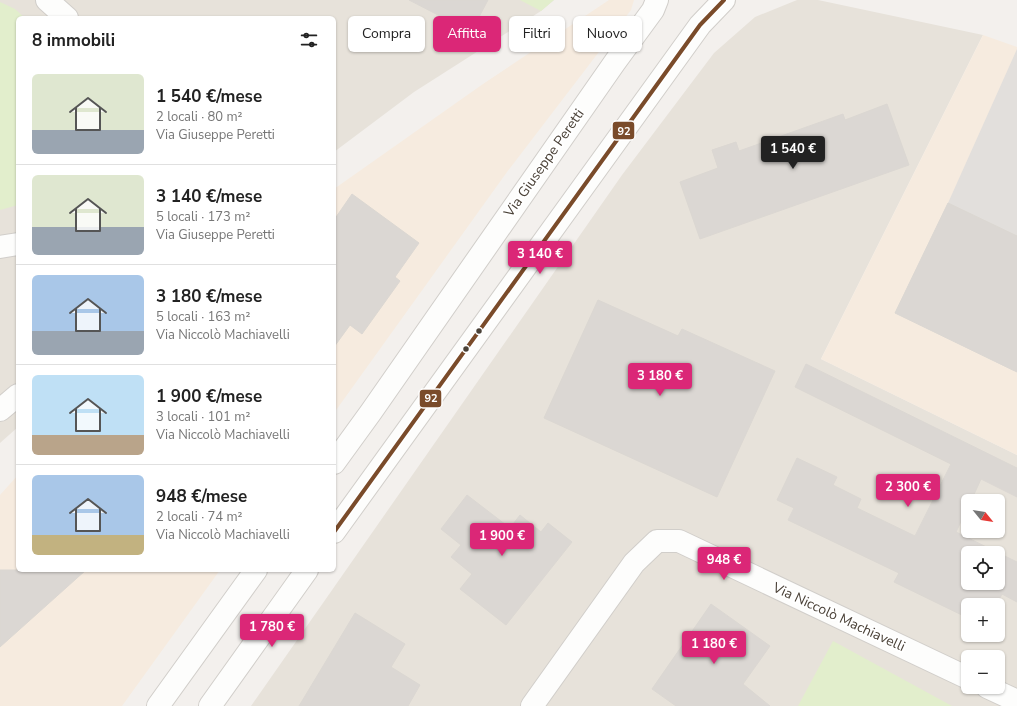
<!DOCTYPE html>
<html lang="it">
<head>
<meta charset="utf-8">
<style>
	body { margin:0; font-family:"Nunito Sans",sans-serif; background:#f2f2f2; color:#222; height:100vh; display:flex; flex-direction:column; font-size:15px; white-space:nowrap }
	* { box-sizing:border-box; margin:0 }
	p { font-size:13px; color:#767676 }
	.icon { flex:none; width:22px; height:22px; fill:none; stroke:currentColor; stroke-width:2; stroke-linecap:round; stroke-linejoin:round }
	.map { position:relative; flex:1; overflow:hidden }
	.sheet { position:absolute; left:16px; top:16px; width:320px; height:556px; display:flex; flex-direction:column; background:#fff; border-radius:6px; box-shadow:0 1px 3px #0004 }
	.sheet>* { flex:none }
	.guide { position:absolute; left:348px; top:16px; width:380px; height:36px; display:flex; gap:8px }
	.needle { width:26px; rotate:120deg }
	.buttons { position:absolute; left:961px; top:494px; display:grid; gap:8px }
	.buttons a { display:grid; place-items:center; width:44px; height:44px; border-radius:6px; background:#fff; box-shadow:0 1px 3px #0004; font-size:20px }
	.price { position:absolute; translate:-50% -34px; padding:0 9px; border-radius:4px; background:#db2777; color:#fff; font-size:13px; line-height:26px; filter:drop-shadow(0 1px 2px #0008) }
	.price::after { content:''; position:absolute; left:50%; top:24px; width:12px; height:9px; margin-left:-6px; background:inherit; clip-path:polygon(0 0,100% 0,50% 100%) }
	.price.on { background:#222; color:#fff }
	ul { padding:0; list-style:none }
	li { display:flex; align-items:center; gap:12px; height:100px; padding:0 16px }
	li+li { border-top:1px solid #e0e0e0 }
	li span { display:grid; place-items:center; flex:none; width:112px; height:80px; border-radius:6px; color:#555 }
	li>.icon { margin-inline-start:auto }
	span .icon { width:48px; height:48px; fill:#fffc; stroke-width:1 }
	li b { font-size:17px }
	h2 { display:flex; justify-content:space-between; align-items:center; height:48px; padding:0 16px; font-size:17px }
	.chip { padding:0 14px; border-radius:6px; background:#fff; box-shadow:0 1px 3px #0004; font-size:14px; line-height:36px }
	.chip.on { background:#db2777; color:#fff }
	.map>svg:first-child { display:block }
</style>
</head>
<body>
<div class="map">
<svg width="1017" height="706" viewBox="0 0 1017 706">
	<rect width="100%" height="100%" fill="#f3f0ed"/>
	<path fill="#e7e2da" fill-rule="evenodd" d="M0,0H554L541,11L414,92L334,152V18H18V427L0,443Z
		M797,0H818L983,35L821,359L1017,455V706H251L622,175L714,53L755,17ZM968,501H998V531H968ZM968,553H998V583H968ZM968,605H998V635H968ZM968,657H998V687H968Z"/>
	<path fill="#f6ebdf" d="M609,0H634L631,10L507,172L334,413V189L483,84Z
		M983,35L1017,47V455L821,359Z
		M18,475V570H220L122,706H0V495Z"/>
	<path fill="#e2eecc" d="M520,0H554L541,11Z
		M0,2L15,9L25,18H18V205L0,210Z
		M833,641L952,706H798Z"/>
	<path fill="#e2dfdc" d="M1017,49V365L1014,371L895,313L948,203Z"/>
	<path fill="#dbd7d3" stroke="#dbd7d2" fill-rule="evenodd" d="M409,0H488L471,32Z
		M887,104L909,165L700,239L680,182L718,168L712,150L736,142L739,151L843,114L845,120Z
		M352,194L419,243L395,277L400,281L362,334L350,325L334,347V220Z
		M948,203L1017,236V372L895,313Z
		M598,300L678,336L682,329L775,371L717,497L544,418Z
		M806,364L1017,468V497L981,479L971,501H968V507L956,532L1017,562V602L1002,594L996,605H968V618L894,582L899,573L788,520L794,508L777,500L797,458L837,477L833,485L861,499L857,508L915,536L951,464L795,387ZM968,553H998V583H968Z
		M467,495L510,528L520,515L541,532L548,523L572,542L506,625L460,589L472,574L451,557L461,545L441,529Z
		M0,570H86L0,647Z
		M711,604L770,646L743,684L770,706H676L652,689Z
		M355,613L405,644L391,667L420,685L408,706H299Z"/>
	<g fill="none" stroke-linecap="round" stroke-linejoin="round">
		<g stroke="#d1ceca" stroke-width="24">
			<path id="minor" d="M47,0L67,18
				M0,247L18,244
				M0,410L18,395
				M987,687L1017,701
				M532,706L634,563L657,541H679L968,678"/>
		</g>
		<g stroke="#d1ceca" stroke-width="24">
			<path id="tertiary" d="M334,463L371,412L615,62L653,10L657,0
				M334,532L700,25L724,0
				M158,706L256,570
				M210,706L307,570"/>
		</g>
		<use href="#minor" stroke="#fdfdfc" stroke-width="22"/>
		<use href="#tertiary" stroke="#fdfdfc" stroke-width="22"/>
		<g stroke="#fff" stroke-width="7">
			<path id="bus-1" d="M334,532L700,25L724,0"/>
		</g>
		<use href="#bus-1" stroke="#7a4b2a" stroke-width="4"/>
	</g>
	<g fill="#4a4137" stroke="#fff" stroke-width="1.5">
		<circle cx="479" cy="331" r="3.5"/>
		<circle cx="466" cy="349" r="3.5"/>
	</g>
	<g text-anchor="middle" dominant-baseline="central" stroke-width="4" stroke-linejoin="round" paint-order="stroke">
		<g font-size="14" fill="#4a4137" stroke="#fff">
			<text transform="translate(544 163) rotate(-55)">Via Giuseppe Peretti</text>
			<text transform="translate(839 617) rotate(25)">Via Niccolò Machiavelli</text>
		</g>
	</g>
	<g stroke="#fff" stroke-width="1.5">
		<rect x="612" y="121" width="23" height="19" rx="4" fill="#7a4b2a"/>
		<rect x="419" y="389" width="23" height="19" rx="4" fill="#7a4b2a"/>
	</g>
	<g font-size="11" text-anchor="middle" font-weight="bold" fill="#fff">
		<text x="624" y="135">92</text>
		<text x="431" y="402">92</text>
	</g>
</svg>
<div class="buttons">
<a><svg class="needle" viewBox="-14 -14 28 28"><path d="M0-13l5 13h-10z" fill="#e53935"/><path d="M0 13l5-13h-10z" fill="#767676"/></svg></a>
<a><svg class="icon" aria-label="locate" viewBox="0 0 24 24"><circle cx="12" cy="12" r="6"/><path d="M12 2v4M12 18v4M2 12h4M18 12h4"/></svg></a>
<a>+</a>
<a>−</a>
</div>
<b class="price on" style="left:793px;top:170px">1 540 €</b>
<b class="price" style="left:540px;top:275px">3 140 €</b>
<b class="price" style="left:660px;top:397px">3 180 €</b>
<b class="price" style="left:908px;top:508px">2 300 €</b>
<b class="price" style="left:502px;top:557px">1 900 €</b>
<b class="price" style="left:724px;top:581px">948 €</b>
<b class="price" style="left:272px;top:648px">1 780 €</b>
<b class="price" style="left:714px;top:665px">1 180 €</b>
<div class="guide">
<a class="chip">Compra</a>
<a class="chip on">Affitta</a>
<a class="chip">Filtri</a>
<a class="chip">Nuovo</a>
</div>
<section class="sheet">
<h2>8 immobili<svg class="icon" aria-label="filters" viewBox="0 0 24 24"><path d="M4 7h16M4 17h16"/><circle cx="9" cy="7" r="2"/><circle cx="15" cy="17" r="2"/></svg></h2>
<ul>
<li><span style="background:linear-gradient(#dfe7d0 70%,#9aa5b1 0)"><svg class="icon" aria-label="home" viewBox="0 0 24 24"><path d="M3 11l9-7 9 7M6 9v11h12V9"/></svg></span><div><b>1 540 €/mese</b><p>2 locali · 80 m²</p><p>Via Giuseppe Peretti</p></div></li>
<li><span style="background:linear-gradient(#dfe7d0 65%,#9aa5b1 0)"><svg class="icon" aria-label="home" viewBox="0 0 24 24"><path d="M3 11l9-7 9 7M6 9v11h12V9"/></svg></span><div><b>3 140 €/mese</b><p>5 locali · 173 m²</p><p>Via Giuseppe Peretti</p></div></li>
<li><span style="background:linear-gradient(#a9c7e8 70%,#9aa5b1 0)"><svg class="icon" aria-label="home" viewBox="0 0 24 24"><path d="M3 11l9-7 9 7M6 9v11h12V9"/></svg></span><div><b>3 180 €/mese</b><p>5 locali · 163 m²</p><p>Via Niccolò Machiavelli</p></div></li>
<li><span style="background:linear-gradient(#bfe0f5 75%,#b9a48a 0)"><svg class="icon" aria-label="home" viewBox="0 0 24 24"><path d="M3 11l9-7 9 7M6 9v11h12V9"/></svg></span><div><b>1 900 €/mese</b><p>3 locali · 101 m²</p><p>Via Niccolò Machiavelli</p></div></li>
<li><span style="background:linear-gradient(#a9c7e8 75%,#c2b280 0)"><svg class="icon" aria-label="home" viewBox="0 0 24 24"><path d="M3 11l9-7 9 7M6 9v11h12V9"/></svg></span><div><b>948 €/mese</b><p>2 locali · 74 m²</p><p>Via Niccolò Machiavelli</p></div></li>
</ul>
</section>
</div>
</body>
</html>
